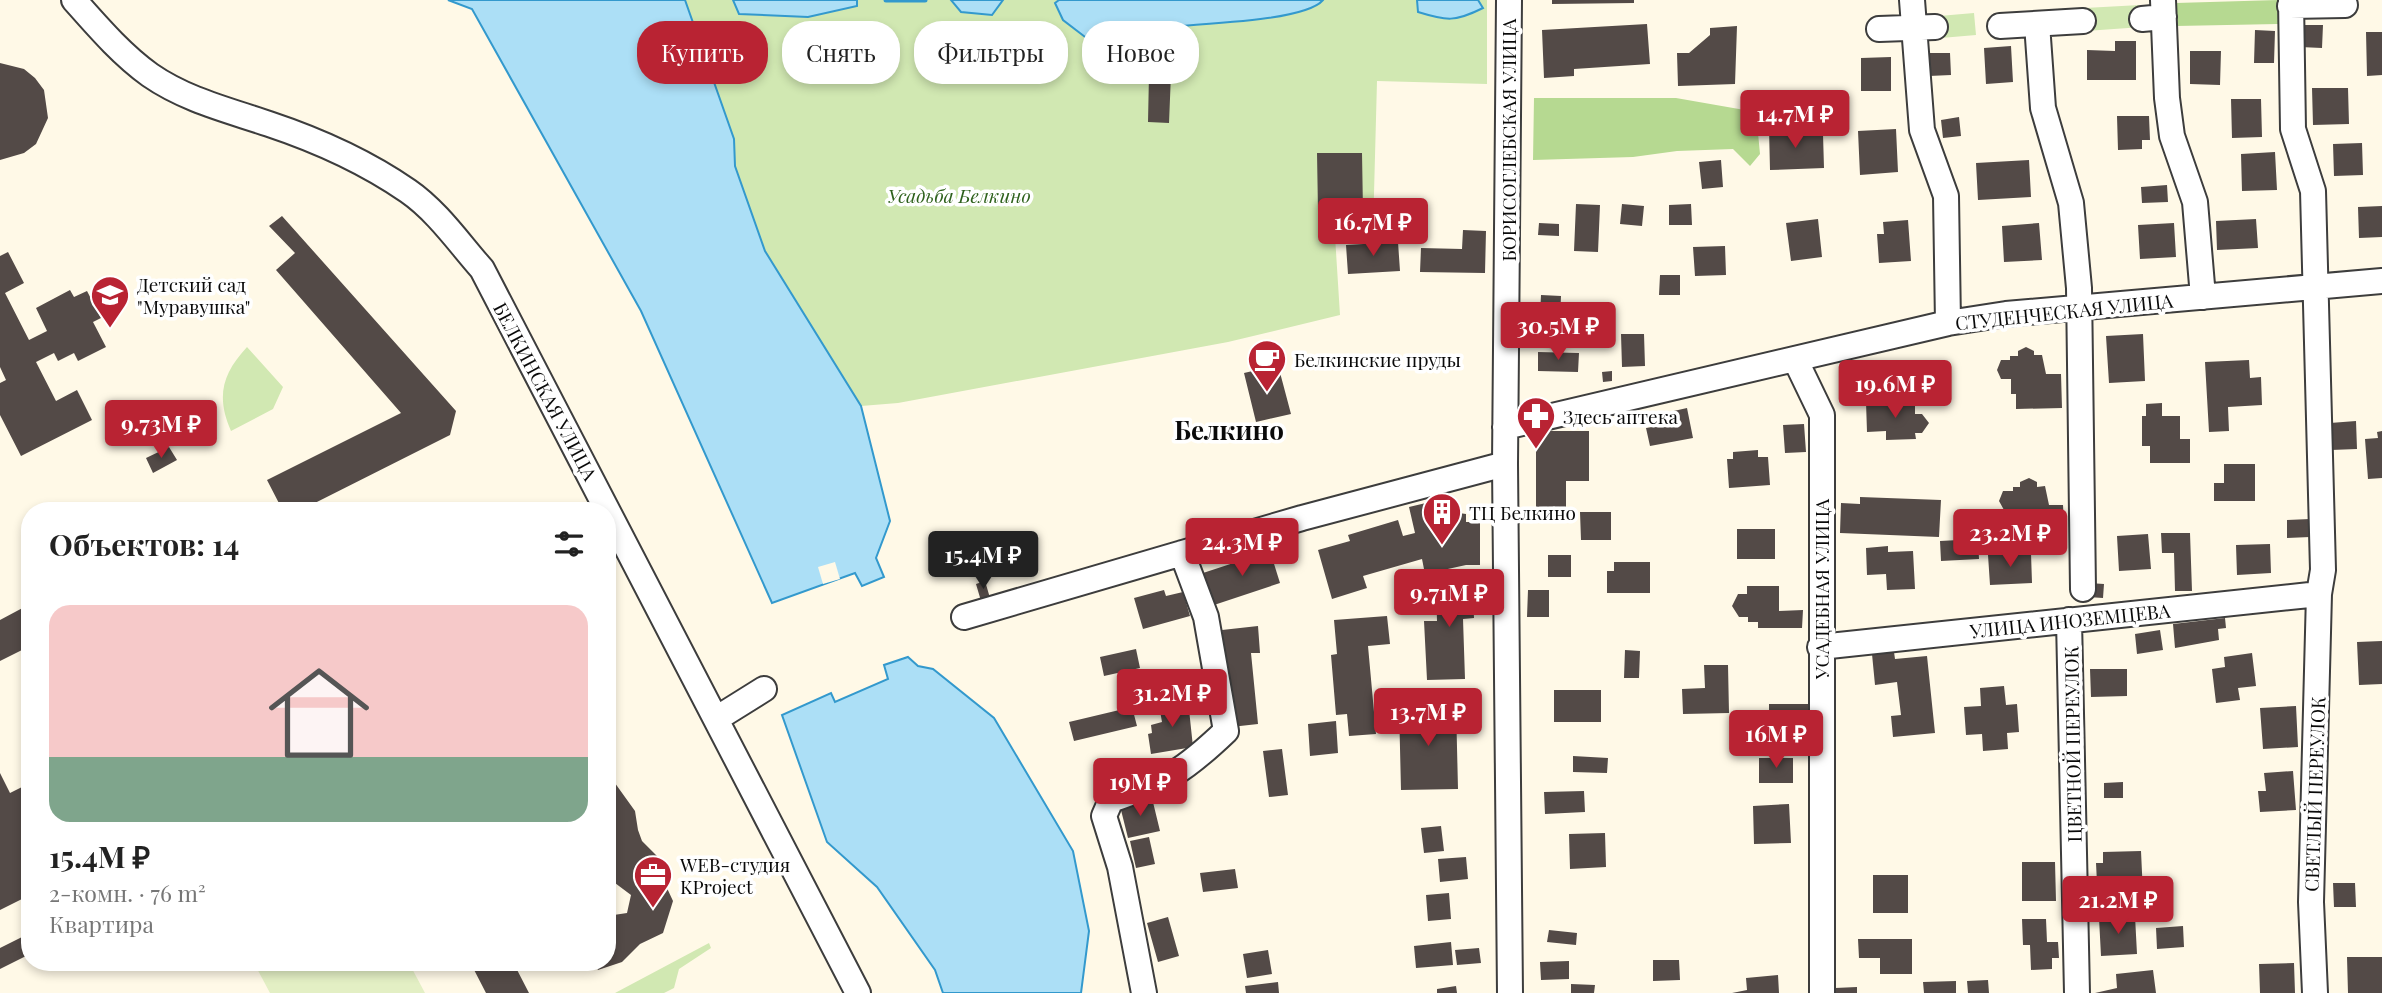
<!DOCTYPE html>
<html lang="ru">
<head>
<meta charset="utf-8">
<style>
	body { margin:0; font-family:"Playfair Display",serif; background:#f2f2f2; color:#222; height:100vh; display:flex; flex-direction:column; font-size:26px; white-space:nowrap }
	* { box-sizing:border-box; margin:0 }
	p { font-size:23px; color:#767676 }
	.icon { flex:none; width:38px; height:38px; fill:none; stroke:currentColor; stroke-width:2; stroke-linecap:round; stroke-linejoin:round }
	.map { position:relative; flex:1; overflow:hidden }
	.drawer { position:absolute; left:21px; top:502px; width:595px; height:469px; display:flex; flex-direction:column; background:#fff; border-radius:28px; box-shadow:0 4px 10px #0003 }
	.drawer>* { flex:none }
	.banner { position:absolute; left:637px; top:21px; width:665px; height:63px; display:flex; gap:14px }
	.price { position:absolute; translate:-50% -60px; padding:0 16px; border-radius:7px; background:#b92333; color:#fff; font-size:23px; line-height:46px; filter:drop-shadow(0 2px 4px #0008) }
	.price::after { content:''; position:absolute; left:50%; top:42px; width:21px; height:16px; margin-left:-10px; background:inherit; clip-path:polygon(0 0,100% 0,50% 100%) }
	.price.on { background:#222; color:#fff }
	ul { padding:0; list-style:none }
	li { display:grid; align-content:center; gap:14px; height:371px; padding:0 28px }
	li span { display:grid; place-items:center; height:217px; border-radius:21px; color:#555 }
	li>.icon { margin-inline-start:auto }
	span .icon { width:126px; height:126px; fill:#fffc; stroke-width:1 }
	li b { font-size:30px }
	h2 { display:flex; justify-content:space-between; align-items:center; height:84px; padding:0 28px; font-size:30px }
	.pill { padding:0 24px; border-radius:28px; background:#fff; box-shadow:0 4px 10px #0003; font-size:24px; line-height:63px }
	.pill.on { background:#b92333; color:#fff }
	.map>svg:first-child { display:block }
</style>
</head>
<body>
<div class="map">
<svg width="2382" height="993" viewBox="0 0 2382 993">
	<rect width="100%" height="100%" fill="#fff9e7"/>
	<path fill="#d1e8b2" d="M685,0H1487V84L1377,81L1373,231L1335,236L1340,315L1228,342L898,403L861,406L765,251L735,166L734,139Z
		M2140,5L2142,27L2086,31L2085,8Z
		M1974,13L1976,35L1941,38L1939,16Z
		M247,347L283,387L273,409L231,431C216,397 222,374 247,347Z
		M709,943L711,948L679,969L674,988L664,993H615Z"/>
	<path fill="#b6d991" d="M2278,0V24L2176,26V3Z
		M1534,98H1676L1756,112L1760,154L1750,166L1733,149L1677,151L1633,157L1533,160Z"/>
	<path fill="#e3efc4" d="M254,963H409L425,993H270Z"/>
	<path fill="#acdff6" stroke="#3399cd" stroke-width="2" d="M448,0H685L734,139L735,166L765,251L861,406L890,521L876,558L884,577L862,586L855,573L772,603L641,311L472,9Z
		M733,0H857V6L808,17L739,14Z
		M951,0H1003L992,15L961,12Z
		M1059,0H1323C1302,25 1164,24 1126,31C1114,33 1101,37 1089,40L1063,20L1055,3Z
		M1417,0H1478L1483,8C1455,22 1447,21 1418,12Z
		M908,657L918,666L933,669L994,718L1073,851L1089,931L1081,993H943L935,970L877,887L827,842L782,715L831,693L835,702L888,679L884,665Z"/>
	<path fill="#fff9e7" d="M835,562L840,579L823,584L818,567Z"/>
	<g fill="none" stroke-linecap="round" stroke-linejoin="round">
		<path stroke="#3399cd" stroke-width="5" d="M886,0H925"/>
	</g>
	<path fill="#534a47" d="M1552,0H1634V3L1552,4Z
		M1647,24L1650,64L1574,69V76L1544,78L1542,30Z
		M2300,25H2323L2322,48L2300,47Z
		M1737,26L1735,84L1678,86L1677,53H1689L1710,35V28Z
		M2255,30L2275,31L2274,63H2254Z
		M2366,32H2382V75L2367,76Z
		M2115,41H2136V80H2087V50L2115,51Z
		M2011,46L2013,82L1986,84L1984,48Z
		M1153,49L1169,50L1168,69L1152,68Z
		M2190,51H2221L2220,85L2190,84Z
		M1929,53H1950L1951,75L1929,76Z
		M1891,57V91H1861V58Z
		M0,63L24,69L35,78L44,90L48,118L36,144L24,153L0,160Z
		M1149,74H1171L1169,123L1148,122Z
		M2312,88H2348L2349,124L2313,125Z
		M2231,99H2261L2262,137L2232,138Z
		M2117,116H2149L2150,140H2142V149L2118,150Z
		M1959,117L1961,136L1943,138L1941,120Z
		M1798,127L1799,135L1823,134L1824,168L1770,170L1769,128Z
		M1896,129L1898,172L1860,175L1858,131Z
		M2362,143L2363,175L2334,176L2333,144Z
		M2275,152L2277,190L2242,191L2241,154Z
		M1317,153H1362L1363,211H1318Z
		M1721,160L1723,187L1702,189L1699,162Z
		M2029,160L2031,197L1978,200L1976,163Z
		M2167,185L2168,202L2142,203L2141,187Z
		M1576,204L1600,205L1598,252L1574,251Z
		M1622,204L1644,206L1642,226L1620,224Z
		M1691,204L1692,225H1669V205Z
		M2382,206V237L2359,238L2358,207Z
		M282,216L456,411L450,435L299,511H283L267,480L401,413L276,270L295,253L269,226Z
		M1818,219L1822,257L1791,261L1786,223Z
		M2256,219L2258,248L2217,250L2216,221Z
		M1908,220L1911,261L1879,263L1877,234H1884L1883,222Z
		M1539,223L1559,224V236L1538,235Z
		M2039,223L2042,260L2004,262L2002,226Z
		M2174,223L2176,257L2140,259L2138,225Z
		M1463,230L1486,231L1485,273L1420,272L1421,248L1462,249Z
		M1398,242L1400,271L1348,274L1346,245Z
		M1725,246L1726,275L1695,276L1693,247Z
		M8,252L24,283L5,293L29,340L47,331L36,308L70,290L74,297L87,291L101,318L93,322L106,347L78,361L74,353L58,361L54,353L36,362L56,401L77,390L92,420L21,456L0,415V383L6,380L0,367V256Z
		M1660,275H1680V295H1659Z
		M1541,295L1561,296L1560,318L1540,316Z
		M1541,325L1561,328L1559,349L1539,347Z
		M1621,334H1644L1645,366L1622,367Z
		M2143,334L2145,381L2109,383L2106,336Z
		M2026,347L2034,351V355H2042L2046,374H2061L2062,408L2016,409V394H2011V379H2001L1997,370L2001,360H2010V356H2018V351Z
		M1538,352L1579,353L1578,372L1538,371Z
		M2249,360L2250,378L2261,377L2262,405L2228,407L2229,431L2209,432L2205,362Z
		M1278,365L1291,414L1256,422L1244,373Z
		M1612,371V381L1603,382L1602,372Z
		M1915,401V414H1922L1929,423L1922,433H1915L1916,439L1886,440V431L1867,432L1866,402Z
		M2162,403V416H2180V439H2190V463H2150V446H2142V416H2146V404Z
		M1687,408L1693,438L1650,446L1646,428L1658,426L1656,415Z
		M2356,421L2357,449L2331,450L2330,423Z
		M1804,424L1806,452L1785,453L1783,425Z
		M1536,431H1589V481H1566V507H1536Z
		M2382,431V478L2368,479L2365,439L2378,438L2377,432Z
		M169,447L177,460L153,473L146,458Z
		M1758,450V457H1768L1770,485L1729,488L1727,459H1733V452Z
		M2224,464H2255V501H2214V483H2224Z
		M2029,478L2037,482V487L2045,486L2049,505H2063L2064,524L2014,525L2013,510H2004L1999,501L2003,491H2013V487H2020V482Z
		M1860,497L1941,500L1939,537L1840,533L1841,503L1860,504Z
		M1447,498L1459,513L1466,514V522H1480V565H1466L1425,574L1422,559L1363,576L1367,588L1332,599L1318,550L1350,541L1348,535L1398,520L1403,536L1415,533L1409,507Z
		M1580,512H1611V540H1581Z
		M2310,519V537L2287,538V520Z
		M1737,529H1775V559H1737Z
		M2161,533H2190L2192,591H2175L2174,553H2162Z
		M2148,534L2151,569L2119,571L2117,536Z
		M1978,539L1979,559L1941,561L1940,541Z
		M2270,544L2271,573L2237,575L2236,545Z
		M1888,546V552L1913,551L1915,589L1887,590L1886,574L1867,575L1866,548Z
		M1270,551L1280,583L1214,605L1203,573Z
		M2031,553L2032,583L1990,585L1988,555Z
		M1548,555H1571V577H1548Z
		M1614,562H1650V593H1607V571H1614Z
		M1472,573L1474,618L1463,619L1465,679L1427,680L1424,621H1437L1436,582Z
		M985,581L990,598L981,601L976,584Z
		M2089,583L2104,584L2103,598L2088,597Z
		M1747,586H1779V611L1803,610L1802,628H1758V622H1748V617H1739L1732,606L1738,594H1747Z
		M1164,590L1166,596L1183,592L1190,616L1143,629L1134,598Z
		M1528,590H1549V617H1527Z
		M30,604V646L0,661V620Z
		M1387,616L1390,644L1368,646L1376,734L1349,736L1347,714L1336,715L1331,655L1337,654L1334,620Z
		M2225,618L2226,628L2218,629L2219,640L2175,648L2173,624Z
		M1258,626L1260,653H1251L1258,724L1231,727L1222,630Z
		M2160,630L2163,650L2137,654L2135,634Z
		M2382,641V684L2359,685L2357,642Z
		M1136,649L1140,668L1104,676L1100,657Z
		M1625,650L1640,651L1639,678H1624Z
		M1894,652L1895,659L1927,656L1935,733L1893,737L1891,716L1901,715L1897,682L1875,685L1872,654Z
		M2252,653L2256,686L2238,688L2240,700L2216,703L2212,669L2225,667L2224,657Z
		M1704,665H1728L1729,713L1683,714L1682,689L1705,688Z
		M2090,669H2127V696L2091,697Z
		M2004,686L2006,705L2017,704L2019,732L2007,733L2008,749L1983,751L1982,734L1966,735L1964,707L1981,706L1980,688Z
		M1554,690H1601V722H1554Z
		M1188,700L1193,747L1151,754L1148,734L1152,733L1151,725L1162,722L1159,705Z
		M1769,704H1808V751H1769Z
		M1456,705L1458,789L1401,790L1399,706Z
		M2296,706L2298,747L2263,749L2260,708Z
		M1132,707L1137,726L1074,741L1069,722Z
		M1336,721L1338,753L1310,756L1308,724Z
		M1282,749L1288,795L1269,797L1263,751Z
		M1573,756L1608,758L1607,773L1573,772Z
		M1759,758H1793V783H1759Z
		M2293,771L2296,810L2260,812L2258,791H2266L2264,773Z
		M607,772L635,811L638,830L642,841L657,856L660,873L673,901L663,933L640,944L622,962L598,970L594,962H607V916L627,913L631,895L611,880L607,852Z
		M0,773L10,793L30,783V895L0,910Z
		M2123,782V798H2104V783Z
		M1584,791L1585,812L1545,814L1544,792Z
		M1152,798L1160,831L1128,838L1120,806Z
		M1789,804L1791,843L1754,844L1753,806Z
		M1441,826L1444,851L1424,853L1421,828Z
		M1605,833L1606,867L1570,869L1569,834Z
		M1149,837L1155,864L1136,868L1130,841Z
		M2141,851L2143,894L2105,896L2104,883H2097L2096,863H2103V852Z
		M1466,857L1468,879L1440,882L1438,859Z
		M2022,862H2055L2056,901H2022Z
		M1235,869L1238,888L1203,892L1200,873Z
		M1873,875H1908V913H1873Z
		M2333,883H2355L2356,907H2334Z
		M1449,893L1451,919L1428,921L1426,895Z
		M2135,916L2137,954L2101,956L2099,918Z
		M1168,917L1179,956L1158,962L1147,923Z
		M2022,919H2046L2047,942H2058L2059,958H2052V969L2031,970L2030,945H2023Z
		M2183,926L2184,947L2157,949L2156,928Z
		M1549,930L1577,933L1576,945L1547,942Z
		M30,933V954L0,969V948Z
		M1858,939H1912V974H1880V958H1859Z
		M1451,942L1453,965L1416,968L1414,946Z
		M1479,948L1481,963L1457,965L1455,950Z
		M1268,950L1272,974L1247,978L1243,954Z
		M2347,957H2382V993H2348Z
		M1653,960H1679L1680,980L1653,981Z
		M1569,961V979L1541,980L1540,962Z
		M470,962H513L529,993H486Z
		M2294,963L2295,993H2260L2259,964Z
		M2153,970L2156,993H2095L2117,988L2116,974Z
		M1778,975L1779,993H1732L1747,990L1746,978Z
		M1988,980L1989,993H1968L1967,981Z
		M1956,981V993H1924L1923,982Z
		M1278,982L1279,993H1246L1245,986Z
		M1571,984L1595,985L1594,993H1571Z
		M1456,986L1457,993H1437V989Z
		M1857,987V993H1835V988Z"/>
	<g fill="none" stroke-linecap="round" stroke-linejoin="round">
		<g stroke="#3d3d3d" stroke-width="28">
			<path id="minor" d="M74,0C98,27 121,54 150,75C186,100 228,110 269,124C317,140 366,162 408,191C437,211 459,243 482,269L858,993
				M1509,0L1505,464L1510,993
				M1912,0L1922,130L1946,196L1948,323
				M2163,0L2167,98L2172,136L2195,202L2203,297
				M2291,0L2293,129L2313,191L2323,570L2319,594L2311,902L2315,993
				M2290,6L2345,5
				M2142,19L2164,17
				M2037,24L2043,108L2071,203L2079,288L2083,589
				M2000,26L2083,21
				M1879,29L1935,27
				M1795,359L1822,415V993
				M1505,427L1948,323L2006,314L2382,281
				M964,617L1302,518L1505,464
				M2069,620L2077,993
				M1820,647L2319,594
				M716,719L764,689
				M1144,993L1120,867L1104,816L1111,800C1167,781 1183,772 1226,731L1206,617L1182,553"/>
		</g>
		<use href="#minor" stroke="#fff" stroke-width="24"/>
	</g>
	<defs>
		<g id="school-pin" transform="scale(2.0125)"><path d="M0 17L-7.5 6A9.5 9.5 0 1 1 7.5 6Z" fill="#b92333" stroke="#fff"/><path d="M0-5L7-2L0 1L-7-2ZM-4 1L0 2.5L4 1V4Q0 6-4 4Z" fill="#fff"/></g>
		<g id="cafe-pin" transform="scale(2.0125)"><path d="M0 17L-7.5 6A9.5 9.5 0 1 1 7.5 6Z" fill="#b92333" stroke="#fff"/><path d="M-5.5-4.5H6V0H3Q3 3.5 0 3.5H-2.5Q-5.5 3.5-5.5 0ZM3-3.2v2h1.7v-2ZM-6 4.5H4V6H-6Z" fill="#fff"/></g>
		<g id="pharmacy-pin" transform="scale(2.0125)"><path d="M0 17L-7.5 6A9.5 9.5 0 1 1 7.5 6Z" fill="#b92333" stroke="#fff"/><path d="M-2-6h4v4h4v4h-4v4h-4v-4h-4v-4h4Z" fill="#fff"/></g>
		<g id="building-pin" transform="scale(2.0125)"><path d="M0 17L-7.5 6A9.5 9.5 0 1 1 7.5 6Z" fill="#b92333" stroke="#fff"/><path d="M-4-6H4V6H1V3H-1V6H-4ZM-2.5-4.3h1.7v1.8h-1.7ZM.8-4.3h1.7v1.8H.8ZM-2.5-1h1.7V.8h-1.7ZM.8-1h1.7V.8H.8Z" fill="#fff"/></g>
		<g id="office-pin" transform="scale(2.0125)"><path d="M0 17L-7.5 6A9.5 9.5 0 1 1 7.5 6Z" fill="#b92333" stroke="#fff"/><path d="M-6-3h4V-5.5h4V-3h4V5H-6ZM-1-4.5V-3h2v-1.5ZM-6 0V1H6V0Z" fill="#fff"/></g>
	</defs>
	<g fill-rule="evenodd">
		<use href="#school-pin" x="110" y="295"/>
		<use href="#cafe-pin" x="1267" y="359"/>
		<use href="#pharmacy-pin" x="1536" y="416"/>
		<use href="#building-pin" x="1442" y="512"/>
		<use href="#office-pin" x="653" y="875"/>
	</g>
	<g text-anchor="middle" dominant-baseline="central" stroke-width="7" stroke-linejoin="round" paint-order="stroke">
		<g font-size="19" fill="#0a0a0a" stroke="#fff">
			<text transform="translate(1508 140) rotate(-90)">БОРИСОГЛЕБСКАЯ УЛИЦА</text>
			<text transform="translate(2064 311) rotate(-6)">СТУДЕНЧЕСКАЯ УЛИЦА</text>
			<text transform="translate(546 391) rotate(62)">БЕЛКИНСКАЯ УЛИЦА</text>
			<text transform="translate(1821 589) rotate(-90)">УСАДЕБНАЯ УЛИЦА</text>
			<text transform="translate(2070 620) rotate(-6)">УЛИЦА ИНОЗЕМЦЕВА</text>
			<text transform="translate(2072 744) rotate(-91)">ЦВЕТНОЙ ПЕРЕУЛОК</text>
			<text transform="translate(2314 794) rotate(-88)">СВЕТЛЫЙ ПЕРЕУЛОК</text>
		</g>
		<g font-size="19" font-style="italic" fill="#2e611c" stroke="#fff">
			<text x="959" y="195">Усадьба Белкино</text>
		</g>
		<g font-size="19" fill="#0a0a0a" stroke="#fff" text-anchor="start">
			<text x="137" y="284">Детский сад<tspan x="137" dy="22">"Муравушка"</tspan></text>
			<text x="1294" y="359">Белкинские пруды</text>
			<text x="1563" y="416">Здесь аптека</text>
			<text x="1469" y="512">ТЦ Белкино</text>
			<text x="680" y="864">WEB-студия<tspan x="680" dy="22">KProject</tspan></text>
		</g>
		<g font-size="26" font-weight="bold" fill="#0a0a0a" stroke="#fff">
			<text x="1229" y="429">Белкино</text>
		</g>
	</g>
</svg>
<b class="price" style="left:1795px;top:150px">14.7M ₽</b>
<b class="price" style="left:1373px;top:258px">16.7M ₽</b>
<b class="price" style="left:1558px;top:362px">30.5M ₽</b>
<b class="price" style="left:1895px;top:420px">19.6M ₽</b>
<b class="price" style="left:161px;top:460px">9.73M ₽</b>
<b class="price" style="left:2010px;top:569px">23.2M ₽</b>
<b class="price" style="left:1242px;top:578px">24.3M ₽</b>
<b class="price on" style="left:983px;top:591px">15.4M ₽</b>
<b class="price" style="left:1449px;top:629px">9.71M ₽</b>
<b class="price" style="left:1172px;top:729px">31.2M ₽</b>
<b class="price" style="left:1428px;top:748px">13.7M ₽</b>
<b class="price" style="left:1776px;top:770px">16M ₽</b>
<b class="price" style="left:1140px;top:818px">19M ₽</b>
<b class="price" style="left:2118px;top:936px">21.2M ₽</b>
<div class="banner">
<a class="pill on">Купить</a>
<a class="pill">Снять</a>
<a class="pill">Фильтры</a>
<a class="pill">Новое</a>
</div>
<section class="drawer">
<h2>Объектов: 14<svg class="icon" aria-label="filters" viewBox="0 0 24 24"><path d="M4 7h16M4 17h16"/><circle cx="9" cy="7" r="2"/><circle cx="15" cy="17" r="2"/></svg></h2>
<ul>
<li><span style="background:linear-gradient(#f6c9c9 70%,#7fa58c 0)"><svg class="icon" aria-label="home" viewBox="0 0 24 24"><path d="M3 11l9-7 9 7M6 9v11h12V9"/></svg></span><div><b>15.4M ₽</b><p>2-комн. · 76 m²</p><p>Квартира</p></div></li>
</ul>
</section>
</div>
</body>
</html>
